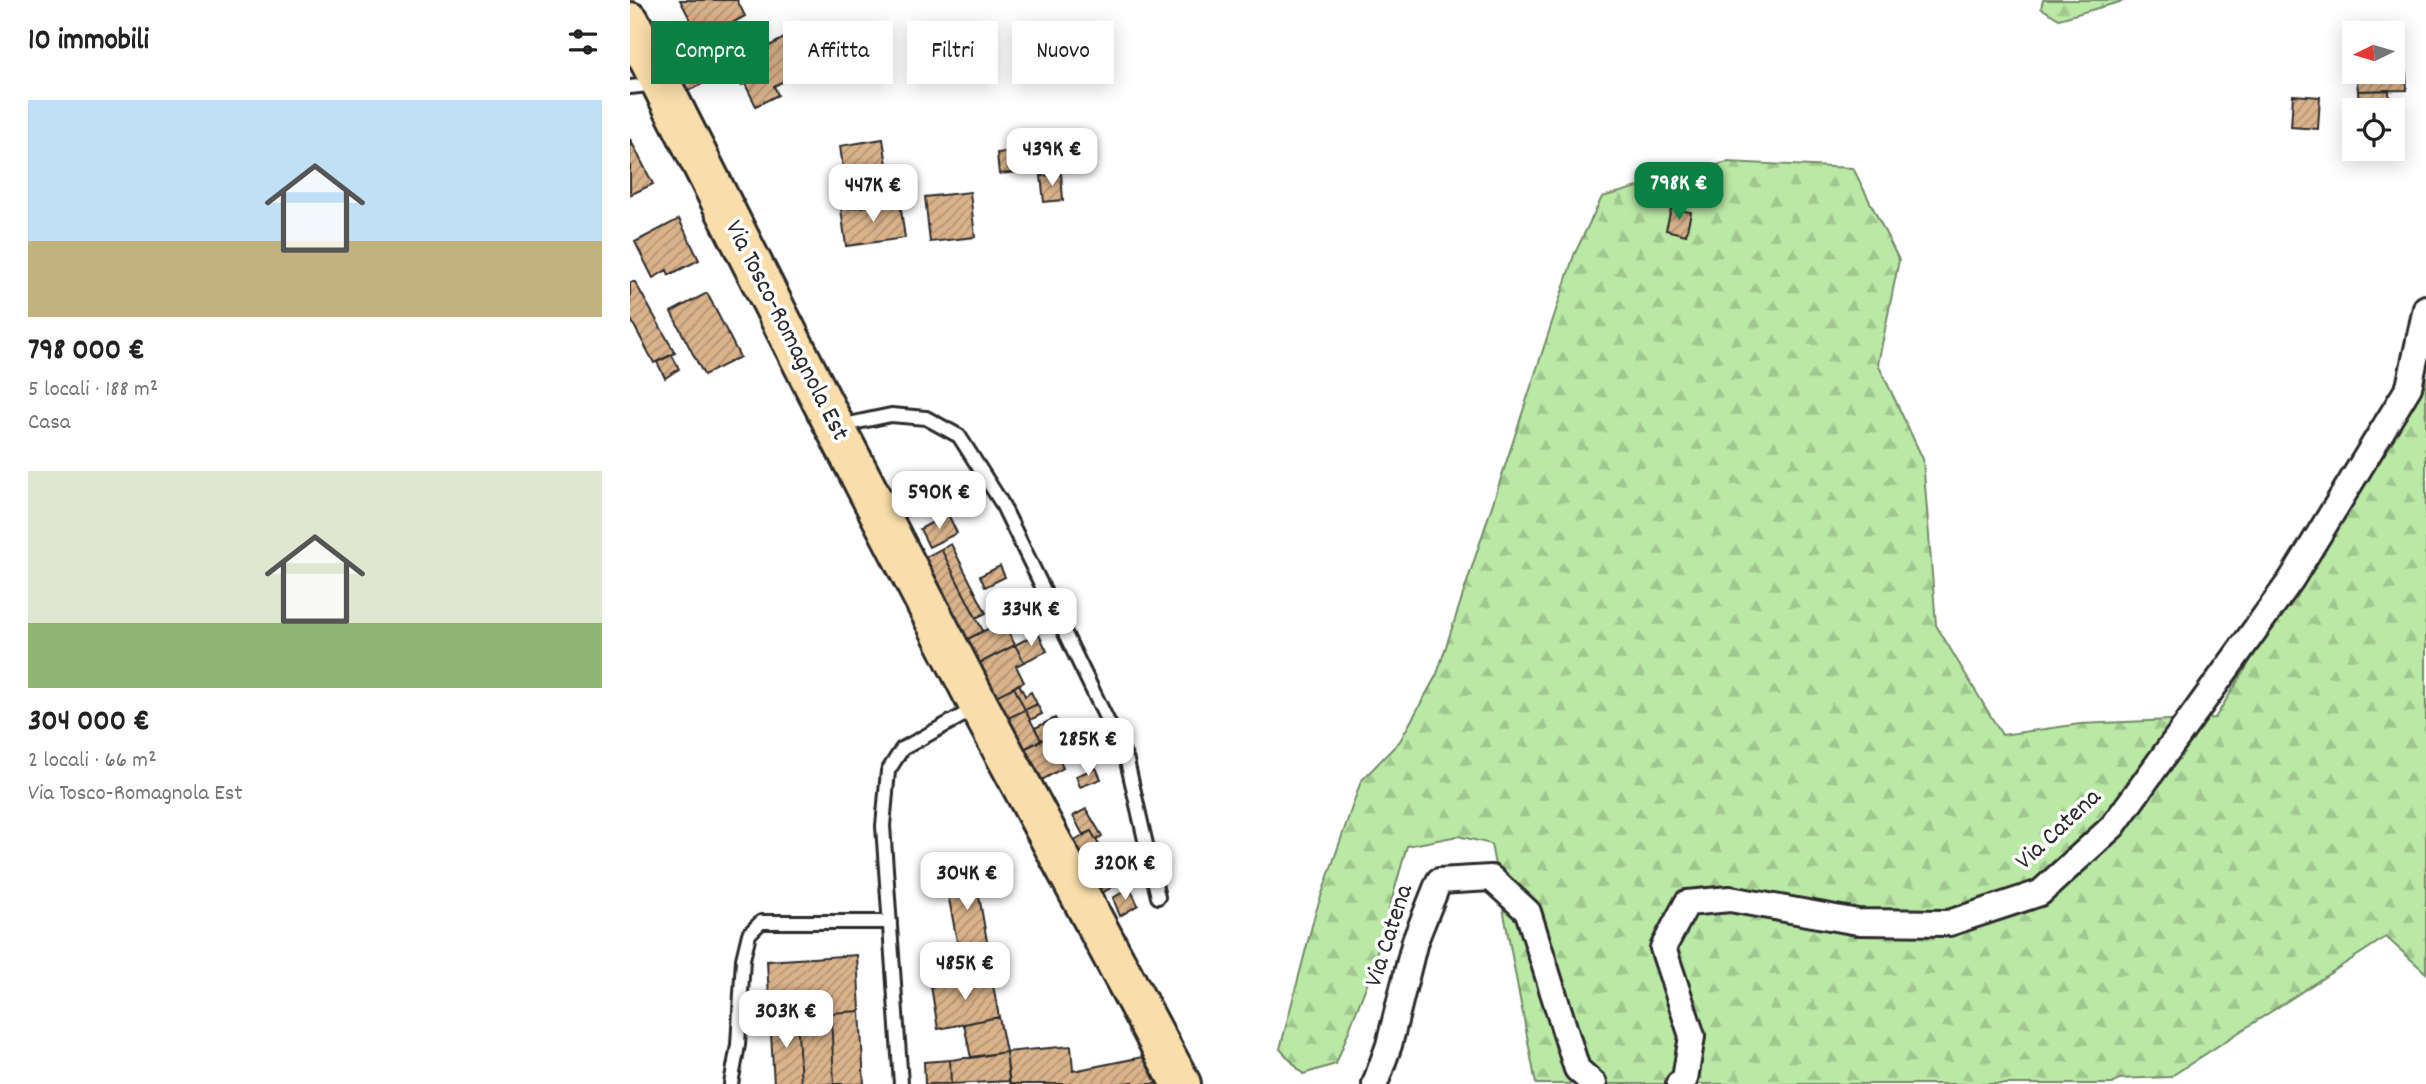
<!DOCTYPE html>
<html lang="it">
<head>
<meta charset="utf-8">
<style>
	body { margin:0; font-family:Dekko,sans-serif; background:#f6f6f6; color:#222; height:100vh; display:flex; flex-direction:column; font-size:26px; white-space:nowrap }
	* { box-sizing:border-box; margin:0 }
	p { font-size:23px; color:#767676 }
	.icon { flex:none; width:38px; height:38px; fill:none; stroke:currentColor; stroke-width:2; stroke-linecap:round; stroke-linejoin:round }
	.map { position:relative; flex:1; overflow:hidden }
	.drawer { display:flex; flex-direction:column; background:#fff; width:630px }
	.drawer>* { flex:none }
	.banner { position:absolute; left:21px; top:21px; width:665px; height:63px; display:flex; gap:14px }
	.needle { width:46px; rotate:265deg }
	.fabs { position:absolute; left:1712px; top:21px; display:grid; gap:14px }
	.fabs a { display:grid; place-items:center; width:63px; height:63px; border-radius:0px; background:#fff; box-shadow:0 4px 18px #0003; font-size:35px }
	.price { position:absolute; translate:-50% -60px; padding:0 16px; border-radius:14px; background:#fff; color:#222; font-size:23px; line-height:46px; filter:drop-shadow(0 2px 4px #0008) }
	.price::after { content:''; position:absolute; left:50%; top:42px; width:21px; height:16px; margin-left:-10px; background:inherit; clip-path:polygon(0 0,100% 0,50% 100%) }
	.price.selected { background:#0b8043; color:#fff }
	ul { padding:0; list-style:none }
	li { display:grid; align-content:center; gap:14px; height:371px; padding:0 28px }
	li span { display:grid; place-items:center; height:217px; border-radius:0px; color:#555 }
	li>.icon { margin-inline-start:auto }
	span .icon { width:126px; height:126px; fill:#fffc; stroke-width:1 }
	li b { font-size:30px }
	h2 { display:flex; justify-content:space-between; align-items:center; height:84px; padding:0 28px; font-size:30px }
	.pill { padding:0 24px; border-radius:0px; background:#fff; box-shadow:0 4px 18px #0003; font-size:24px; line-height:63px }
	.pill.selected { background:#0b8043; color:#fff }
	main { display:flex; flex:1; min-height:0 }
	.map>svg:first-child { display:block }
</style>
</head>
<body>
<main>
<section class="drawer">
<h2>10 immobili<svg class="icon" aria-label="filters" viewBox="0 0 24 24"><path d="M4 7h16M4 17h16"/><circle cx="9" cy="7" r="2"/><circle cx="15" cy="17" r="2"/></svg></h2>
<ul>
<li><span style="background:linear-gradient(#bfe0f5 65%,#c2b280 0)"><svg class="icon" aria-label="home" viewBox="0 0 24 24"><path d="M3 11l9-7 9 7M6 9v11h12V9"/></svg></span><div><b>798 000 €</b><p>5 locali · 188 m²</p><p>Casa</p></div></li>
<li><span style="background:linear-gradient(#dfe7d0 70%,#8fb573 0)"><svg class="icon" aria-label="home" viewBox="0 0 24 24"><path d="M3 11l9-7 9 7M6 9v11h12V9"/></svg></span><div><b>304 000 €</b><p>2 locali · 66 m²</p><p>Via Tosco-Romagnola Est</p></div></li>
</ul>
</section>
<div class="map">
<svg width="1796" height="1084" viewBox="0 0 1796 1084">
	<defs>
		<pattern id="forest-firs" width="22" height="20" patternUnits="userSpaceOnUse" patternTransform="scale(1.75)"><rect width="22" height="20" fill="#bae8a5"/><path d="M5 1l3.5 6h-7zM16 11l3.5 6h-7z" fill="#a0c78e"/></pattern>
		<pattern id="building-hatch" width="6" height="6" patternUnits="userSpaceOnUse" patternTransform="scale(1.75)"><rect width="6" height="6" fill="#dab38b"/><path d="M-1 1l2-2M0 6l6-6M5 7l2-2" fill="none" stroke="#b19272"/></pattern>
	</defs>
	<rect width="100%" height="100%" fill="#fff"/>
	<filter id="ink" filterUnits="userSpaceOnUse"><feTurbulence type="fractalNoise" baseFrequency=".0143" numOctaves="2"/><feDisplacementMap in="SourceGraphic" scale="14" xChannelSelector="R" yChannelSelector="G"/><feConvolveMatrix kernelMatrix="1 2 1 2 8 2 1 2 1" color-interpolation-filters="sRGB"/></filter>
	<g filter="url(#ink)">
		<path fill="url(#forest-firs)" stroke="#728a68" stroke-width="2" d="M1413,0H1497L1429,19L1411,8Z
			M1097,162L1223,168L1269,260L1248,364L1293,459L1306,625L1372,735L1450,724L1585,718L1796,376V973L1756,937L1540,1077L1489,1079L1483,1084H906L861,844L828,836L777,846L740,976L706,1064L673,1074L650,1049L685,914L731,781L770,741L807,674L944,255L972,197Z"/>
		<path fill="url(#building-hatch)" stroke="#2b2b2b" stroke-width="2" d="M50,0H107L115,16L71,40Z
			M1728,25H1753L1754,33H1728Z
			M154,38L172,72L144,86L148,95L126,106L115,84L111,85L102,66Z
			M1774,40L1777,90L1728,91L1726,72H1762V41Z
			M66,69L74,83L56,92L49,76Z
			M1759,90V106L1729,108L1728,91Z
			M1663,95L1690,97L1688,129L1661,127Z
			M0,139L23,184L0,195Z
			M253,139L260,184L216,190L210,146Z
			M397,149L400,171L369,174L367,153Z
			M431,174L433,200L414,202L411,176Z
			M340,192L345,237L300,242L295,197Z
			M270,203L275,238L216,246L211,209Z
			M1041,209L1061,212L1056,235L1036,230Z
			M49,219L69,260L39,275L37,270L23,278L5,242Z
			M0,282H5L45,353L24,363L0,318Z
			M77,293L110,357L74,375L41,312Z
			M42,355L49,369L35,378L27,362Z
			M318,514L327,533L299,547L290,529Z
			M321,544L356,613L346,618L311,549Z
			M311,549L353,631L336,640L294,558Z
			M370,566L375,577L355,587L350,576Z
			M373,621L385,645L348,664L336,640Z
			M408,633L417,651L394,662L385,645Z
			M385,645L394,662L386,666L394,682L364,697L348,664Z
			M389,684L395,696L401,692L407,704L395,710L384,687Z
			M384,687L395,710L376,719L364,697Z
			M407,704L412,714L400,720L395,710Z
			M395,710L411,740L392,750L376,719Z
			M425,718L431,731L411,740L405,728Z
			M431,731L443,754L430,761L433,768L408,782L392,750Z
			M466,768L471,779L450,787L446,776Z
			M456,809L472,836L466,840L461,831L453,835L443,816Z
			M461,831L486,874L467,885L443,842Z
			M345,873L358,947L329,952L315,878Z
			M481,877L486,885L472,893L467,885Z
			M500,888L508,905L490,916L483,898Z
			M227,955L230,1011L201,1013L204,1084H171L167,1015L140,1017L137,961Z
			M361,975L369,1017L308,1029L301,986Z
			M230,1011L234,1084H204L201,1013Z
			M167,1015L171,1084H144L140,1017Z
			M369,1017L376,1052L341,1058L334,1024Z
			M441,1046L443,1071L513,1057L527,1084H503V1082L487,1084H380L376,1052Z
			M376,1052L379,1081L321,1084L320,1060Z
			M320,1060L321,1084H295L294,1062Z"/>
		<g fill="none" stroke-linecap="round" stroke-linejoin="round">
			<g stroke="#2b2b2b" stroke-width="18">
				<path id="service" d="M0,87L28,84
					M209,426L261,415L296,418L329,436L371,502L497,761L528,897
					M101,1084L108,1045L113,959L119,934L131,922H260
					M271,1084L253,826L258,771L272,749L346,708"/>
			</g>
			<g stroke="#2b2b2b" stroke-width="30">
				<path id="minor" d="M745,1084L759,1045L785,941L809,881L861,878L898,912L947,1069L964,1084
					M1049,1084L1055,1079L1062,1036L1033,948L1057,903L1100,899L1228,922L1319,923L1410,893L1483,826L1661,580L1779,387L1796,308"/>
			</g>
			<g stroke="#2b2b2b" stroke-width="44">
				<path id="primary" d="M0,22L205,427L349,706L551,1084"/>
			</g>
			<use href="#service" stroke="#fff" stroke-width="12"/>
			<use href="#minor" stroke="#fff" stroke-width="24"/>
			<use href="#primary" stroke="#f9deab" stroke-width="38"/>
		</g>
	</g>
	<g text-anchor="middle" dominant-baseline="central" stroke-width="7" stroke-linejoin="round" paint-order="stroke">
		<g font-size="26" fill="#2b2b2b" stroke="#fff">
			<text transform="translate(156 331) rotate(63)">Via Tosco-Romagnola Est</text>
			<text transform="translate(1429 830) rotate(-43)">Via Catena</text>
			<text transform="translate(760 936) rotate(-72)">Via Catena</text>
		</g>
	</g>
</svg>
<div class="fabs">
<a><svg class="needle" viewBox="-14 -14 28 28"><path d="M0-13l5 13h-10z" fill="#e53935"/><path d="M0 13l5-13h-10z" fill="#767676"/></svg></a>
<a><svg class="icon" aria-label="locate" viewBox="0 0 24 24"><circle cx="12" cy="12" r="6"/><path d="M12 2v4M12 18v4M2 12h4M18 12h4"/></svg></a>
</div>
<b class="price" style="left:422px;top:188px">439K €</b>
<b class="price selected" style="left:1049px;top:222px">798K €</b>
<b class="price" style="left:243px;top:224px">447K €</b>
<b class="price" style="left:309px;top:531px">590K €</b>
<b class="price" style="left:401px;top:648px">334K €</b>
<b class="price" style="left:458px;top:778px">285K €</b>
<b class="price" style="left:495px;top:902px">320K €</b>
<b class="price" style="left:337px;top:912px">304K €</b>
<b class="price" style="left:335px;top:1002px">485K €</b>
<b class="price" style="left:156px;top:1050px">303K €</b>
<div class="banner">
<a class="pill selected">Compra</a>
<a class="pill">Affitta</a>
<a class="pill">Filtri</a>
<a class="pill">Nuovo</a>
</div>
</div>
</main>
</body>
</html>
